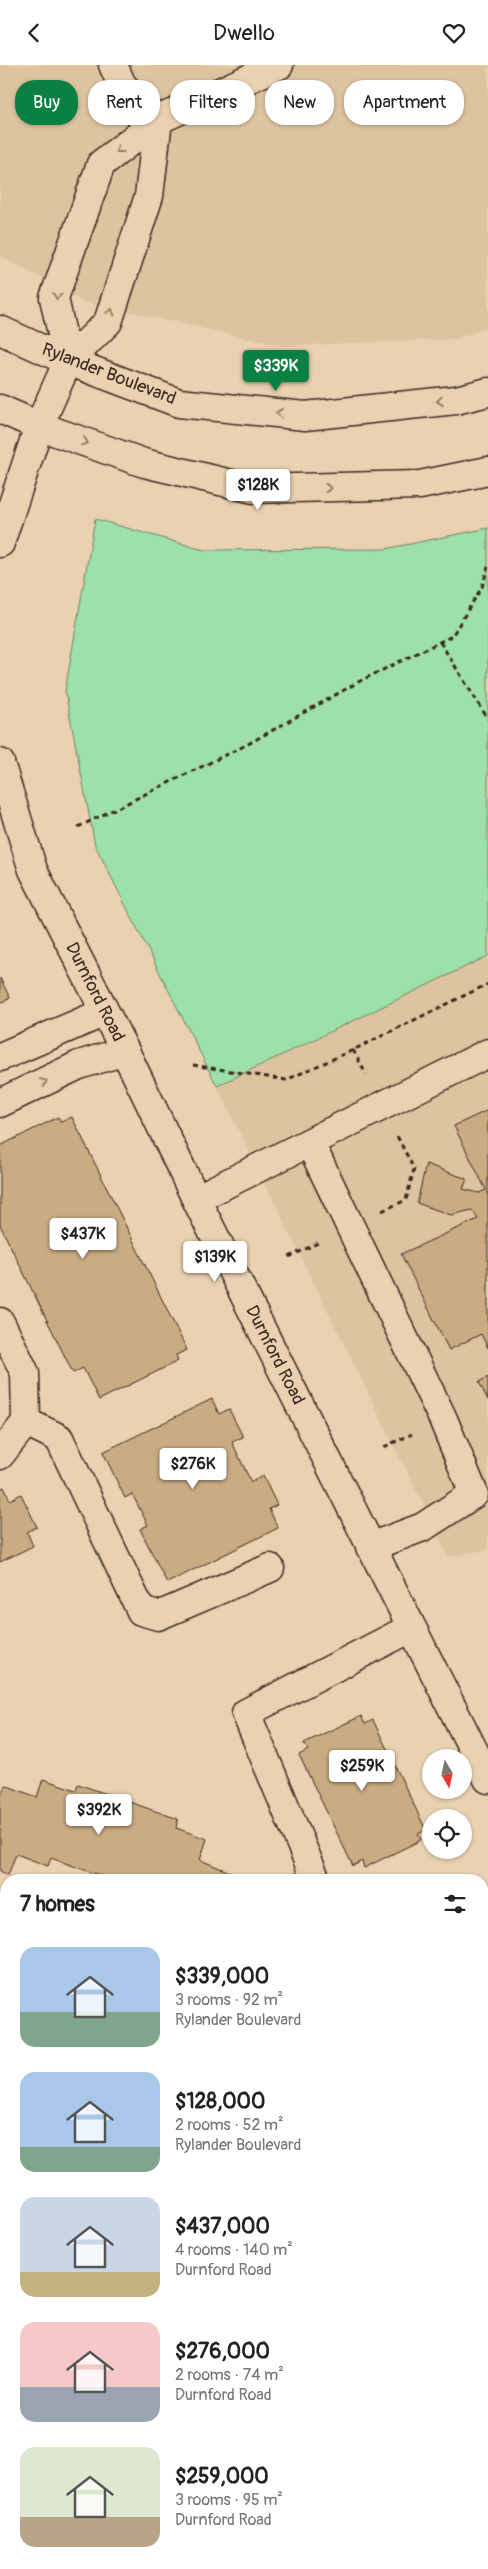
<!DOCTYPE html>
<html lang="en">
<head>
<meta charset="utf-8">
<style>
	body { margin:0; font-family:Pangolin,sans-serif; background:#f6f6f6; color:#222; height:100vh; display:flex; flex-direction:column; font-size:19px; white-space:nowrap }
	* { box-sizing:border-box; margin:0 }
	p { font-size:16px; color:#767676 }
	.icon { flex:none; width:28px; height:28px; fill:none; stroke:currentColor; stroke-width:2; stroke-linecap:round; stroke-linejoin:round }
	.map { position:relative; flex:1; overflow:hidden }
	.drawer { position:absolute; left:0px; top:1809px; width:489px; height:696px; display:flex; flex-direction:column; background:#fff; border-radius:20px 20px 0 0; box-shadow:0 1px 4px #0004 }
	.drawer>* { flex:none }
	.banner { position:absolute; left:15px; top:15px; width:459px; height:45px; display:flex; gap:10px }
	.needle { width:32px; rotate:171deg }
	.tools { position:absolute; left:422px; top:1684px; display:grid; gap:10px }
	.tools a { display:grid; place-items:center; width:50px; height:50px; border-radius:50%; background:#fff; box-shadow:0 1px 4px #0004; font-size:25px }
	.price { position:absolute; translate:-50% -42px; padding:0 11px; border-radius:5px; background:#fff; color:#222; font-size:16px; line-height:32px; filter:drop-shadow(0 1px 2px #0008) }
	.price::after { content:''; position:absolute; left:50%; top:30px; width:15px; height:11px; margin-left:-8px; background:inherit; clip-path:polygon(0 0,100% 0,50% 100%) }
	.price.on { background:#0b8043; color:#fff }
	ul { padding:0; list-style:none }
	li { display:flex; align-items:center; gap:15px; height:125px; padding:0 20px }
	li span { display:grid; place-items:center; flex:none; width:140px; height:100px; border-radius:15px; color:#555 }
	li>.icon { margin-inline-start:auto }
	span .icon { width:60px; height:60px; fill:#fffc; stroke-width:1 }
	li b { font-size:21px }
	h2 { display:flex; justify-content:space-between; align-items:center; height:60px; padding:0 20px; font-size:21px }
	.chip { padding:0 18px; border-radius:20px; background:#fff; box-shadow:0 1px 4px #0004; font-size:18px; line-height:45px }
	.chip.on { background:#0b8043; color:#fff }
	header { display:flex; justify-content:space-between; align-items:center; height:65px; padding:0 20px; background:#fff; font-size:22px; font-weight:600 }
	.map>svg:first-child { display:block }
</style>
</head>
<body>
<header><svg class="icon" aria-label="back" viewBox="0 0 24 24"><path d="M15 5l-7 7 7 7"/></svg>Dwello<svg class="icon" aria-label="heart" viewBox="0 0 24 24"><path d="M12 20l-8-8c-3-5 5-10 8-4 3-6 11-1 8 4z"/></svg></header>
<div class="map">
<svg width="488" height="2504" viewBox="0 0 488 2504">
	<rect width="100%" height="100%" fill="#e9d1b1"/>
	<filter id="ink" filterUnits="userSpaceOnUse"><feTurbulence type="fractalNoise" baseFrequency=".02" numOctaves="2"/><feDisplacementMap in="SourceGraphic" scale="10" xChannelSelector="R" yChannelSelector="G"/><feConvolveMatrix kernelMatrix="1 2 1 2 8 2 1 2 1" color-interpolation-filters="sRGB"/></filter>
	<g filter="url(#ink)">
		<path fill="#ddc3a0" d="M0,0H488V262L456,274L282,281L84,237L0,191Z
			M488,891V1484L449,1492L217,1021Z"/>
		<path fill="#9de0aa" stroke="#6c8564" d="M95,454L204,485L385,484L488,463V891L217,1021L95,780L65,626Z"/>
		<path fill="#caac83" stroke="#3b2a1e" d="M0,913L10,933L0,938Z
			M488,1045V1283L481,1269L449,1285L401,1189L478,1154L472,1145L451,1150L417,1138L426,1099L467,1114L463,1124L479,1128L486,1125L454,1061Z
			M58,1052L61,1057L72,1052L187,1285L176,1290L178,1296L99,1335L83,1303L73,1308L0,1160V1081Z
			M488,1312V1335L479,1317Z
			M212,1334L219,1349L229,1344L243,1372L232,1377L251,1417L263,1411L277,1440L269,1444L278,1463L167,1518L140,1464L148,1460L132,1429L125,1433L103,1387Z
			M4,1422L10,1435L21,1429L37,1462L27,1467L33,1481L0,1497V1424Z
			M361,1651L365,1659L373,1655L426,1765L418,1769L421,1775L364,1803L362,1796L353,1801L299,1690L308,1685L304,1678Z
			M43,1714L76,1725L78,1719L178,1754L176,1763L207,1774L200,1795L230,1807L227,1815H113L51,1793L48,1801L16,1789L8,1810L0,1806V1734L5,1720L37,1732Z
			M0,2192L6,2195V2297L0,2295Z
			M1,2428L6,2430V2499H29L27,2503L30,2504H0Z
			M48,2499H123L121,2504H46Z
			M131,2499H174L188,2504H129Z"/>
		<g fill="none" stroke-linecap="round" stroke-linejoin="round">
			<g stroke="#3b2a1e" stroke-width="31">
				<path id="minor" d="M113,0L122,20L158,55
					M0,265L68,296L179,338L305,351L456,335L488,327
					M68,296L54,233L101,99L158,55L279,0
					M0,344L39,361L144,398L253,424L420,420L488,406
					M0,478L39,361L68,296L108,257L149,131L158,55
					M0,698L33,805L125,986L196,1134L488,1714
					M0,992L105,947
					M0,1038L79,1000L125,986
					M310,1078L443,1354L474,1429L423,1462L370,1482
					M196,1134L488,988
					M0,1257L25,1308L26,1357L0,1390
					M26,1357L59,1373L141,1546L158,1551L270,1503
					M316,1815L246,1648L411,1563
					M0,1860L6,1859
					M482,2239L488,2224
					M482,2394L488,2382
					M413,2504L415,2499"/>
			</g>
			<g stroke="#3b2a1e" stroke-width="31">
				<path id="major" d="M0,2009L6,2011
					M482,2172L488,2174"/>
			</g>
			<path stroke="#3b2a1e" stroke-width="3" stroke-dasharray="5 4" stroke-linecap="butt" d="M440,577L488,654
				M78,762L248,679L362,615L452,571L482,522L488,502
				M353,985L366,1009
				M193,1000L286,1015L353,985L488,919
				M382,1146L406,1135L414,1104L397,1071
				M289,1192L320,1177
				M384,1382L412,1369"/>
			<use href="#minor" stroke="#e9d1b1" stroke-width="28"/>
			<use href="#major" stroke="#fbdf96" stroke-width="28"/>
		</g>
		<defs><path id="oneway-chevron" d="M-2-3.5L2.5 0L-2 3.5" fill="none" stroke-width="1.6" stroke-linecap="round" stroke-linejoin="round" transform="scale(1.25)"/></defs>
		<g stroke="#927e68">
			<use href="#oneway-chevron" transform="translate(119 85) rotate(142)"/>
			<use href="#oneway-chevron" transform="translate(57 231) rotate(97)"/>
			<use href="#oneway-chevron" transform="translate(111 247) rotate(-72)"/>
			<use href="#oneway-chevron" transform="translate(440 336) rotate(174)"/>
			<use href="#oneway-chevron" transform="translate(279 348) rotate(-174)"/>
			<use href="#oneway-chevron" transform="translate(85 377) rotate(19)"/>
			<use href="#oneway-chevron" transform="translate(328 423) rotate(-1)"/>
			<use href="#oneway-chevron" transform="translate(44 1017) rotate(-26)"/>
		</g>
	</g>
	<g text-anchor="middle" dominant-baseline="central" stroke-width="4" stroke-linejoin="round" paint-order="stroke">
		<g font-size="18" fill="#3b2a1e" stroke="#e9d1b1">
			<text transform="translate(109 309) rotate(21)">Rylander Boulevard</text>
			<text transform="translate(95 927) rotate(63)">Durnford Road</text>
			<text transform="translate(275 1290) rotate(63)">Durnford Road</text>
		</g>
	</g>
</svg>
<div class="tools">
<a><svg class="needle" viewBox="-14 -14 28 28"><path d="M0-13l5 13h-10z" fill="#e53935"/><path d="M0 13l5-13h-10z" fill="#767676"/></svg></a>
<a><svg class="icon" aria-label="locate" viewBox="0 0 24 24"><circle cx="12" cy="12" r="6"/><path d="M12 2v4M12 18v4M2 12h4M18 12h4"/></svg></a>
</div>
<b class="price on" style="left:276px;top:327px">$339K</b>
<b class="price" style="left:258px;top:446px">$128K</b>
<b class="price" style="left:83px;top:1195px">$437K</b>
<b class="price" style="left:215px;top:1218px">$139K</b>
<b class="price" style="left:193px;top:1425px">$276K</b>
<b class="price" style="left:362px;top:1727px">$259K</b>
<b class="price" style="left:99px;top:1771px">$392K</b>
<div class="banner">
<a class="chip on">Buy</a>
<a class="chip">Rent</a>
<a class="chip">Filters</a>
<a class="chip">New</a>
<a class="chip">Apartment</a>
</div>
<section class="drawer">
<h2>7 homes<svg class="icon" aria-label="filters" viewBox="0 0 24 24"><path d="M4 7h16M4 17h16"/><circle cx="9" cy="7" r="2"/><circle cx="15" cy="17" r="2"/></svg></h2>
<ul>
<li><span style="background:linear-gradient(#a9c7e8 65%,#7fa58c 0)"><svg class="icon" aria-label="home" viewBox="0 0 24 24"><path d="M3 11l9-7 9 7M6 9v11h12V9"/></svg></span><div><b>$339,000</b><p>3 rooms · 92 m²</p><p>Rylander Boulevard</p></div></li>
<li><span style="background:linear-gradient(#a9c7e8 75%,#7fa58c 0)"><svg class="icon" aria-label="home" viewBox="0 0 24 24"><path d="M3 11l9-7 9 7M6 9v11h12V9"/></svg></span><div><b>$128,000</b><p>2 rooms · 52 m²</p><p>Rylander Boulevard</p></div></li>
<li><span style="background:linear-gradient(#c9d6e8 75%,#c2b280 0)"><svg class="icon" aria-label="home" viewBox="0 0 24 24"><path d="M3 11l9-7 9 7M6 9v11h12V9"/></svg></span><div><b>$437,000</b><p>4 rooms · 140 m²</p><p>Durnford Road</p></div></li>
<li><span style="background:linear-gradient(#f6c9c9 65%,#9aa5b1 0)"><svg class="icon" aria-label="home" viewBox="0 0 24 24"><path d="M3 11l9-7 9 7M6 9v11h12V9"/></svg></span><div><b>$276,000</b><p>2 rooms · 74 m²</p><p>Durnford Road</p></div></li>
<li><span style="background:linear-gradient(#dfe7d0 70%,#b9a48a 0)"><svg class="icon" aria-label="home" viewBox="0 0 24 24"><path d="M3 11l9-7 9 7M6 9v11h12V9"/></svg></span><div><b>$259,000</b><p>3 rooms · 95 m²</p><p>Durnford Road</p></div></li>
</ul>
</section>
</div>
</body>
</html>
